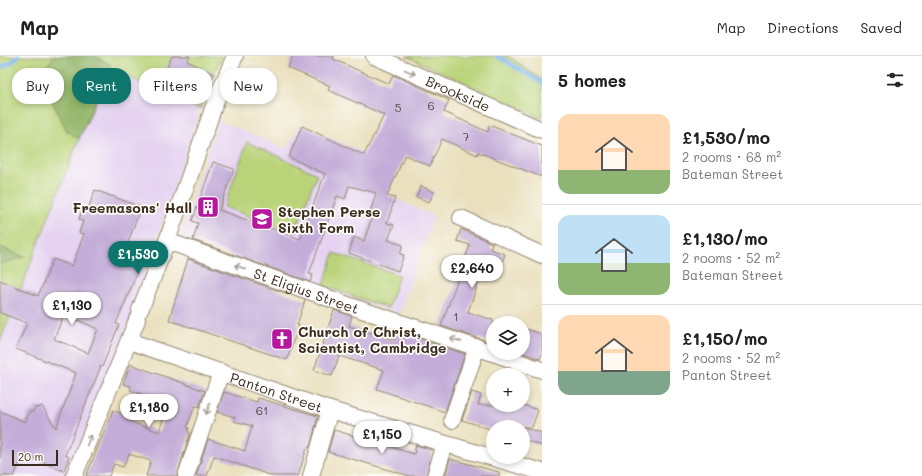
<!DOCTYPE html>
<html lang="en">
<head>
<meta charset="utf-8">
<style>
	body { margin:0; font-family:Mali,sans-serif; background:#f6f6f6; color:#202124; height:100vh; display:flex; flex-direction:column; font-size:15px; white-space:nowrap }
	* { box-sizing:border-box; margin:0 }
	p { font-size:13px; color:#757577 }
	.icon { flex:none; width:22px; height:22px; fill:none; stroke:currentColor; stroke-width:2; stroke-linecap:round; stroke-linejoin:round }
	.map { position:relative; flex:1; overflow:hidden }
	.details { display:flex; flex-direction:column; background:#fff; width:380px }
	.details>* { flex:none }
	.guide { position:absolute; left:12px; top:12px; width:380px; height:36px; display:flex; gap:8px }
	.buttons { position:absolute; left:486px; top:260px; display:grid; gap:8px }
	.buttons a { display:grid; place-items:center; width:44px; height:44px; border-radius:50%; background:#fff; box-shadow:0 2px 6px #0003; font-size:20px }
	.scale { position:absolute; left:12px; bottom:10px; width:46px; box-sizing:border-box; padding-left:4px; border:2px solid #3b2a1e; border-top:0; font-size:11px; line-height:14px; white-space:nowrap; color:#3b2a1e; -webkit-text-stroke:3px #fdfcf7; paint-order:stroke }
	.price { position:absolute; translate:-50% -34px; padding:0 9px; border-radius:14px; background:#fff; color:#222; font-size:13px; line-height:26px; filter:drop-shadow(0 1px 2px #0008) }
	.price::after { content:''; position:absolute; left:50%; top:24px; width:12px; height:9px; margin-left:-6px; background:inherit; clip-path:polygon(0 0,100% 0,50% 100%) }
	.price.on { background:#0f766e; color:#fff }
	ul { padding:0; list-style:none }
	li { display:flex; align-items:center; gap:12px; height:100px; padding:0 16px }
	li+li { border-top:1px solid #e0e0e0 }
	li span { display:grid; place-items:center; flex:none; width:112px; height:80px; border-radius:12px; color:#555 }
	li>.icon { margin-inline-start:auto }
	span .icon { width:48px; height:48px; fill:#fffc; stroke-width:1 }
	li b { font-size:17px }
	h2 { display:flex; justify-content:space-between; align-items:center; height:48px; padding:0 16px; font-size:17px }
	.chip { padding:0 14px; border-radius:16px; background:#fff; box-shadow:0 2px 6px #0003; font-size:14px; line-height:36px }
	.chip.on { background:#0f766e; color:#fff }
	header { display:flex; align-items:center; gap:24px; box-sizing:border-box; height:56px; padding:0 20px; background:#fff; border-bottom:1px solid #e0e0e0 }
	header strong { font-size:19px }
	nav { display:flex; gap:22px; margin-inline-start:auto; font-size:14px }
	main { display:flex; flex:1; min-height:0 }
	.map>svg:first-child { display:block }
</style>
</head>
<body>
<header>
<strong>Map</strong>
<nav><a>Map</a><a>Directions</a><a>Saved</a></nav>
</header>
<main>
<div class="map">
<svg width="542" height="420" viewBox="0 0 542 420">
	<rect width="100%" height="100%" fill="#fdfcf7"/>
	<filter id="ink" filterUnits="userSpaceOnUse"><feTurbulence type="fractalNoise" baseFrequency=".025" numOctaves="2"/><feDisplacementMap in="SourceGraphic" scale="8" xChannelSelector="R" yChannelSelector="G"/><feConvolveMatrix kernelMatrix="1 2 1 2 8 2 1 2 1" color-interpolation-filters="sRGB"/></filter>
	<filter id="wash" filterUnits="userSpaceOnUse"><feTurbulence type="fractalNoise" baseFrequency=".012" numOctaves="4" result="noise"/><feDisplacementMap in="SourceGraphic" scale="16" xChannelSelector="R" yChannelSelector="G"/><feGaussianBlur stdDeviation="0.9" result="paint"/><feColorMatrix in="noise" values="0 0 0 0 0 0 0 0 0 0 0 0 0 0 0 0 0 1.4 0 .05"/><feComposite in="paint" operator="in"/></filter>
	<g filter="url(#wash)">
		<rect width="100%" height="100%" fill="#eae0be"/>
		<path fill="#e5d3f1" d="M0,0H222L207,34L126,274L68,420H0Z
			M393,15L419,26L405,58L417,73L387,139L434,160L399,258L179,182L218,64L287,93L299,68L362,96L356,111L358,109L381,60L376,57Z"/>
		<path fill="#b9d378" stroke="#7a7e4b" d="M0,0H222L204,39L200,53L110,13L79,83L0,286Z
			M406,0H508L542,24V62Z
			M247,86L317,118L295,177L224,151Z
			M334,197L399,219L388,252L323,230Z"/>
		<path fill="#92b568" stroke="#667043" d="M54,0H93L110,8V13L79,83L67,75L39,21Z
			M0,191L25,201L0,208Z"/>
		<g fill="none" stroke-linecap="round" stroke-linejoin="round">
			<path stroke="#7bb5ec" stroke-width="4.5" d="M497,0L542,27
				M0,12L12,6L18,0"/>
		</g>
		<g id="blocks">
			<path fill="#c4aed9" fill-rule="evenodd" d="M172,0H190L187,5L214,18L207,34L164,18Z
				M293,0H334L333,3L389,28L393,19L449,44L444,56L488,76L489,69L542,90V121L478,96L477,99L442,83L430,110L405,99L387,140L395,142L387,167L394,169L388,184L403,189L400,198L404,199L398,215L349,197L354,181L364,185L372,161L369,160L376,137L349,130L345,143L337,140L309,218L313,219L310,226L193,184L198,167L192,165L213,106L234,113L219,154L300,183L325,118L289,101L302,70L364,99L384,59L328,34L330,30L288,12Z
				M421,130L434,136L429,146L416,141Z
				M95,134L141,151L127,189L145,198L116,268L119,269L102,311L101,310L65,399L69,401L64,415L24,398L14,420H0V355L25,366L30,355L33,356L35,351L38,352L42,350L56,372L76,317L16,293L27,267L0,257V224L38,240L53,203L72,210L84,178L79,177L83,165L79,163L83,151L88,153ZM64,258L98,273L88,297L54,283Z
				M461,173L492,187L490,193L505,198L500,213L485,207L468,256L493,264V287L441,270L470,189L457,185Z
				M188,203L305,244L297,269H299L287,304L169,264Z
				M334,254L352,260L349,270L394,284L397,275L465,298L445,356L377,333L384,314L339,300L332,320L314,314Z
				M523,272L542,278V298L540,303L523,297Z
				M130,308L205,335L199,351L195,350L187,371L189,372L188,376L190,377L177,420H146L151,405L129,398L123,411L114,408L109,420H86L113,354L128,360L127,363L134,367L159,376L167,351H166L167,347L130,334L131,330L123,328Z
				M224,336L257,346L258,342L318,360L310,391L307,392L298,420H272L214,400L207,420H196L208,383L245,395L252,370L234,365L235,361L217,356Z
				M472,336L481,339L478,349H523L538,354L532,371H523L542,377V390L523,383V371H493V374L462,364Z
				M334,374L414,398L416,389L433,394L426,420H410L328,396Z
				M450,403L499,416V420H445Z"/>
		</g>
	</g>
	<g filter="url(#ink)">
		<use href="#blocks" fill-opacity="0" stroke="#92856e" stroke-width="1"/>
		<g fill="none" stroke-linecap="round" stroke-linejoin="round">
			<g stroke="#92856e" stroke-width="18">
				<g id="minor">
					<path id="s1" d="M374,0L542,74"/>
					<path d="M461,162L542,199"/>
					<path id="s2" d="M167,185L362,254L493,297"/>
					<path d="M140,254L167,185L216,44L235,0"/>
					<path id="s3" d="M129,285L330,354L542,416"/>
					<path d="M493,297L542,314"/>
					<path d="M452,364L477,291"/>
					<path d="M74,420L137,264"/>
					<path d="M186,420L221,316"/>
					<path d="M311,420L330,354"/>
					<path d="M435,420L445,388"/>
				</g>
			</g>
			<use href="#minor" stroke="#fff" stroke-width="16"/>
		</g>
		<defs><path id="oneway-shaft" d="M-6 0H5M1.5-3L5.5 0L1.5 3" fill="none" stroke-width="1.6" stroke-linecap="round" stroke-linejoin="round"/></defs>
		<g stroke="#a79f9a">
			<use href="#oneway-shaft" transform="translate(410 16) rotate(24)"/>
			<use href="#oneway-shaft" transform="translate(240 211) rotate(-161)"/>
			<use href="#oneway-shaft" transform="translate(456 284) rotate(-162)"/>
			<use href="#oneway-shaft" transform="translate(208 353) rotate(109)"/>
			<use href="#oneway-shaft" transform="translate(89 384) rotate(-68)"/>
		</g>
	</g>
	<defs>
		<g id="building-square" transform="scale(1.15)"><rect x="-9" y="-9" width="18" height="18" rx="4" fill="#b5179e" stroke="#fdfcf7"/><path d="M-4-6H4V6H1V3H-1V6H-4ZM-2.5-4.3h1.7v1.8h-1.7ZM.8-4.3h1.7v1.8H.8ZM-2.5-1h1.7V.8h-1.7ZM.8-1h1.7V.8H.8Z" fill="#fff"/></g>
		<g id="school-square" transform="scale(1.15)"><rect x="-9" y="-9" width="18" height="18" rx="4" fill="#b5179e" stroke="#fdfcf7"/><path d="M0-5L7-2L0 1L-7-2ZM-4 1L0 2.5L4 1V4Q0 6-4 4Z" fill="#fff"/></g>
		<g id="church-square" transform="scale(1.15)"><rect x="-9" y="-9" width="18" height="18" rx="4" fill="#b5179e" stroke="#fdfcf7"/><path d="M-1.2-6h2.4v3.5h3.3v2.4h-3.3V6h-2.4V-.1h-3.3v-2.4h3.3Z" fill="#fff"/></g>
	</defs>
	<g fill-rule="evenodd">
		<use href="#building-square" x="208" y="151"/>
		<use href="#school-square" x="262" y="163"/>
		<use href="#church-square" x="282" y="283"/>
	</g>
	<g text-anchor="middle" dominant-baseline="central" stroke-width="3.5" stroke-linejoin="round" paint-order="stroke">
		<g font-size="12" fill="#5d4b4d">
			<text x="431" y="49">6</text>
			<text x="398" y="51">5</text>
			<text x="466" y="80">7</text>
			<text x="456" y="260">1</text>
			<text x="262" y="354">61</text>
		</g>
		<g font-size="14" fill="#3b2a1e" stroke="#fdfcf7">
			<text stroke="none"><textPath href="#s1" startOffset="92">Brookside</textPath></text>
			<text stroke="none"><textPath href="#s2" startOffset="148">St Eligius Street</textPath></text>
			<text stroke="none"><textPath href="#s3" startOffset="156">Panton Street</textPath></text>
		</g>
		<g font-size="14" font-weight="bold" fill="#3b2a1e" stroke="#fdfcf7" text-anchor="start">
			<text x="192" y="151" text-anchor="end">Freemasons' Hall</text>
			<text x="278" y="155">Stephen Perse<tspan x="278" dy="16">Sixth Form</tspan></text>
			<text x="298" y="275">Church of Christ,<tspan x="298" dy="16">Scientist, Cambridge</tspan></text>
		</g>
	</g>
</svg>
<div class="buttons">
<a><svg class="icon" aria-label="layers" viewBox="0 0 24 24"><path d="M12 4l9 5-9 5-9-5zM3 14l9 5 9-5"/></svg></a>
<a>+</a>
<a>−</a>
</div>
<div class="scale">20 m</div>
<b class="price on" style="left:138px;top:219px">£1,530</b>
<b class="price" style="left:472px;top:233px">£2,640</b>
<b class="price" style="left:72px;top:270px">£1,130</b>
<b class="price" style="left:149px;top:372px">£1,180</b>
<b class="price" style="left:382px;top:399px">£1,150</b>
<div class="guide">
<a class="chip">Buy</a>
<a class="chip on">Rent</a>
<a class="chip">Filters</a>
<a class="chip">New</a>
</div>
</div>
<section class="details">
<h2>5 homes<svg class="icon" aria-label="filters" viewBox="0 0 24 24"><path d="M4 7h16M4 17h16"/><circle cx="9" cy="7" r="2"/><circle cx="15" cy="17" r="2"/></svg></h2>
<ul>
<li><span style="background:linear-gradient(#ffd9b3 70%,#8fb573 0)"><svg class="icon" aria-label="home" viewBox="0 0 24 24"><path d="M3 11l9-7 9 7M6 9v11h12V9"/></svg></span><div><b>£1,530/mo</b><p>2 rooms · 68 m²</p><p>Bateman Street</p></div></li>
<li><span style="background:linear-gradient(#bfe0f5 60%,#8fb573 0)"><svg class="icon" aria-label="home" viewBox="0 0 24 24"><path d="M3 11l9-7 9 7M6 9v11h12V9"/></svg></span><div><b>£1,130/mo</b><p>2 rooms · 52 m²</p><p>Bateman Street</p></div></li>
<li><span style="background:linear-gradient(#ffd9b3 70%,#7fa58c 0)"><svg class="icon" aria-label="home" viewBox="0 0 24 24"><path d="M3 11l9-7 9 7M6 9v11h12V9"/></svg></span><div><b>£1,150/mo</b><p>2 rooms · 52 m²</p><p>Panton Street</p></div></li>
</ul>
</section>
</main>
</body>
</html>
